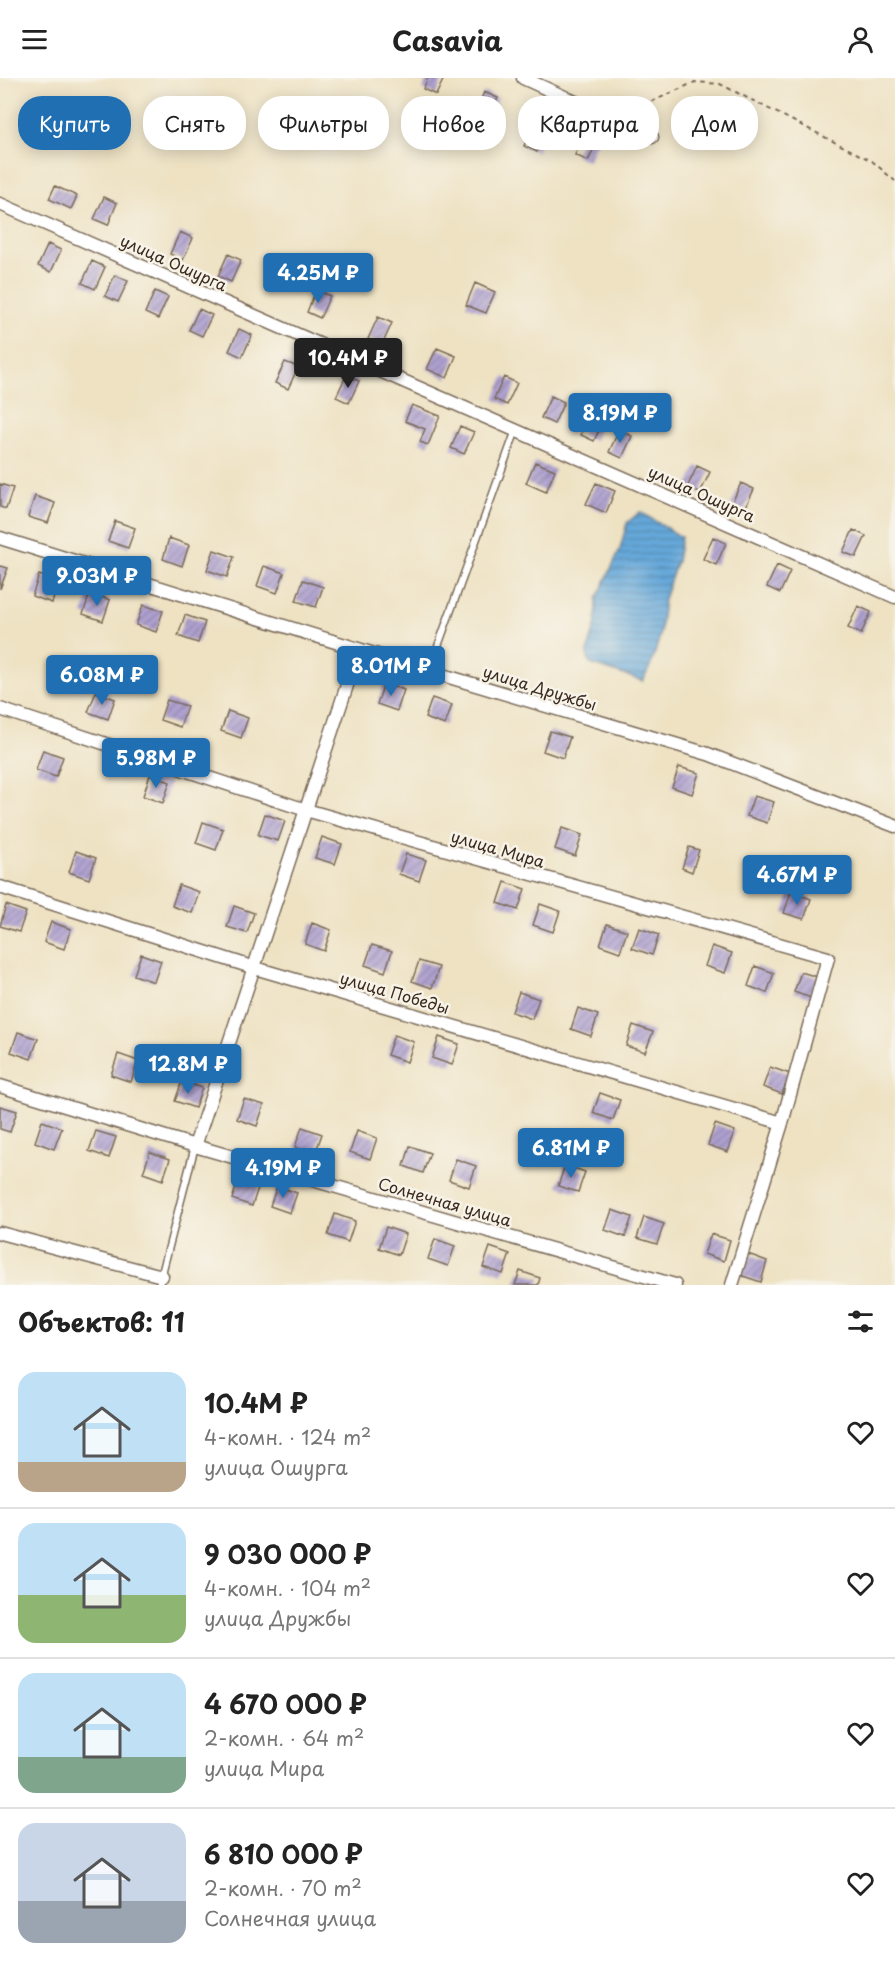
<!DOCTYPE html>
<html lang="ru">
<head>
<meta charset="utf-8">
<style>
	body { margin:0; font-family:"Playpen Sans",sans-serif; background:#f2f2f2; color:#222; height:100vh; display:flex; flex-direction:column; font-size:22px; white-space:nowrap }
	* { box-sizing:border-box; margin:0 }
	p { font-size:20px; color:#767676 }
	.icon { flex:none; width:33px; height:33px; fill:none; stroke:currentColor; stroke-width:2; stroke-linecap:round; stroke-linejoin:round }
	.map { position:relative; height:1207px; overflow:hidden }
	.details { display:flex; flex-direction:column; background:#fff; flex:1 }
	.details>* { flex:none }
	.guide { position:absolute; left:18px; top:18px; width:860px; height:54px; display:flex; gap:12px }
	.price { position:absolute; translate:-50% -51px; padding:0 14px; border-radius:6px; background:#1f6fb2; color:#fff; font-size:20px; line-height:39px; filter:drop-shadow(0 2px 3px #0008) }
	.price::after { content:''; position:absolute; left:50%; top:36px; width:18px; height:14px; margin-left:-9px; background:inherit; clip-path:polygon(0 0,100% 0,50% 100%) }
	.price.current { background:#222; color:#fff }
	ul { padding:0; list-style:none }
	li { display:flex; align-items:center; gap:18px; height:150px; padding:0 18px }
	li+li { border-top:2px solid #e0e0e0 }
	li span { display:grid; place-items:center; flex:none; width:168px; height:120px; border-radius:18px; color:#555 }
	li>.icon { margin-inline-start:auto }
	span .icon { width:72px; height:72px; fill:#fffc; stroke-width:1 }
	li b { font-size:26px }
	h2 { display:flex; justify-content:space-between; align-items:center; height:72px; padding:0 18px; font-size:26px }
	.tag { padding:0 21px; border-radius:24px; background:#fff; box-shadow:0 3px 15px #0003; font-size:21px; line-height:54px }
	.tag.current { background:#1f6fb2; color:#fff }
	header { display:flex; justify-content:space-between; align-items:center; height:78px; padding:0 18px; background:#fff; font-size:27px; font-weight:700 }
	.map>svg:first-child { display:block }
</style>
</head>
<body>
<header><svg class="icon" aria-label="menu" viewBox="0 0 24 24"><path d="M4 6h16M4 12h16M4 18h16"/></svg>Casavia<svg class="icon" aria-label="person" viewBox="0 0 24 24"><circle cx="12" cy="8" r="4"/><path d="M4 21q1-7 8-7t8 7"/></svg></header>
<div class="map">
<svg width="895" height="1207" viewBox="0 0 895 1207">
	<defs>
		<pattern id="water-rules" width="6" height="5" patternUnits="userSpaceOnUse" patternTransform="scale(1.5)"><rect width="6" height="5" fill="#65a8da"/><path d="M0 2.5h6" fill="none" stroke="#5489b0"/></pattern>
		<pattern id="building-hatch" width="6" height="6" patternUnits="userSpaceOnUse" patternTransform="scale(1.5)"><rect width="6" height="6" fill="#afa1d0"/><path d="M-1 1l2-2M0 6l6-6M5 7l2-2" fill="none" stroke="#9083a8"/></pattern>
	</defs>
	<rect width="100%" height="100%" fill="#f7f3e8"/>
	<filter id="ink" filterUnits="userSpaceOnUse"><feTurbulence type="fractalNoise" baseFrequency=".0167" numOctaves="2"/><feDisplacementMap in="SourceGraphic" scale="12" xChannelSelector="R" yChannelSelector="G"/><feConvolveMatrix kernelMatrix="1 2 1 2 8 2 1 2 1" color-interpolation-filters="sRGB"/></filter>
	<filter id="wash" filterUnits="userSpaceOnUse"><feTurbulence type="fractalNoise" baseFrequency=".008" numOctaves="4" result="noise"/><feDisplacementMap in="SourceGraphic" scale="24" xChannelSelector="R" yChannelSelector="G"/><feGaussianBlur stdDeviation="1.35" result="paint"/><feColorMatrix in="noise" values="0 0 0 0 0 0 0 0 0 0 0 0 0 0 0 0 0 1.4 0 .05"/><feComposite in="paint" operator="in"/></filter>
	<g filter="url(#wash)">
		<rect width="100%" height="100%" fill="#eee2c3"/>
		<path fill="url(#water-rules)" stroke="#50697c" stroke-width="1.5" d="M640,434L681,459L677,483L664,521L660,558L652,584L643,603L590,586L587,576L596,544L597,521L620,471L627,445Z"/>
		<g id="blocks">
			<path fill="url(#building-hatch)" d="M428,0H444L436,17L423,11Z
				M484,14L498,20L488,42L475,36Z
				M534,46L547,52L537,74L524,68Z
				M585,55L598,61L588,83L575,77Z
				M55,108L77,118L71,131L49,121Z
				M104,119L117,125L108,147L94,141Z
				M180,154L193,160L183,182L170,176Z
				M48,166L61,172L51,194L38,188Z
				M228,176L241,182L231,204L218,198Z
				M92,183L105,189L95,211L82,205Z
				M115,197L128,203L118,224L105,218Z
				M475,205L495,214L486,235L466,227Z
				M316,212L330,218L320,240L307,234Z
				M155,213L168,219L158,241L145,235Z
				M199,231L212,237L202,258L189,252Z
				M378,239L392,245L382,267L368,261Z
				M239,251L252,257L242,279L229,273Z
				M437,270L456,278L447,300L427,291Z
				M285,284L298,289L288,311L275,305Z
				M346,298L359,303L349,325L336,319Z
				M504,299L517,305L507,327L494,321Z
				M551,318L564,324L554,346L541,340Z
				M412,327L440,338L428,367L420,364L425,351L405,343Z
				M591,335L604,341L594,363L581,357Z
				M460,348L474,354L464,376L451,370Z
				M619,352L632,358L622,380L609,374Z
				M535,384L555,392L546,414L526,405Z
				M697,388L710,394L700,415L687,410Z
				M596,405L615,413L606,435L586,426Z
				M741,405L754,411L744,433L731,427Z
				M0,406L13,410L6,431L0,429Z
				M35,418L55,425L48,445L28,439Z
				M115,443L135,450L128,470L108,463Z
				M853,452L866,458L856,479L843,474Z
				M713,459L726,465L716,487L703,481Z
				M169,460L189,467L182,488L163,481Z
				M214,472L234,479L227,499L207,492Z
				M777,487L790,493L780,515L767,509Z
				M0,488L8,490L0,511Z
				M264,488L284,495L277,515L257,508Z
				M39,497L59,504L52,525L32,518Z
				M303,502L323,509L316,529L296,523Z
				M90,515L110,522L103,543L83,536Z
				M143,527L163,533L156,554L136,547Z
				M858,528L871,534L861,556L848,550Z
				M185,537L205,544L198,565L178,558Z
				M384,605L404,612L397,633L377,626Z
				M96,614L115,621L108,641L88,634Z
				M432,620L452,627L445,647L425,640Z
				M167,622L187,628L180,649L160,642Z
				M228,633L248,640L241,660L221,653Z
				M550,653L570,659L563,680L543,673Z
				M43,672L63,679L56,699L36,692Z
				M679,689L699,695L692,716L672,709Z
				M150,697L170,704L163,725L143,718Z
				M754,718L774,724L767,745L747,738Z
				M265,736L285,743L278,763L258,757Z
				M203,744L223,751L216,772L196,765Z
				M562,750L582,757L575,778L555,771Z
				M322,759L342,766L335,786L315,780Z
				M689,769L699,772L692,794L682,790Z
				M76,773L96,780L89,801L69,794Z
				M406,776L426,782L419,803L399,796Z
				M505,804L525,811L518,832L498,825Z
				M179,807L199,814L192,835L172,828Z
				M791,814L811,821L804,841L784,835Z
				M540,826L560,833L553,854L533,847Z
				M6,827L26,834L19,854L0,848Z
				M234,828L254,835L247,855L227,849Z
				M51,844L71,851L64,871L44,864Z
				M312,845L331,852L324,873L305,866Z
				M607,846L627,853L620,874L600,867Z
				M639,850L659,857L652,877L632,870Z
				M372,867L392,873L385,894L365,887Z
				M712,868L732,875L725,895L705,888Z
				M141,876L161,883L154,904L134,897Z
				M419,883L439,889L432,910L412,903Z
				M755,888L774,895L767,915L748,908Z
				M801,894L821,900L814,921L794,914Z
				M519,914L539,921L532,941L512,934Z
				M578,930L598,937L591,958L571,951Z
				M633,947L653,954L645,974L626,968Z
				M18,954L38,961L31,981L11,974Z
				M394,957L414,964L407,984L387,977Z
				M439,959L459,966L452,987L432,980Z
				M118,976L138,983L131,1004L111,997Z
				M770,989L790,996L782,1016L763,1009Z
				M182,1003L202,1010L195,1030L175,1023Z
				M600,1015L620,1022L613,1042L593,1035Z
				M244,1021L264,1027L257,1048L237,1041Z
				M0,1028L17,1033L10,1054L0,1051Z
				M42,1043L62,1050L54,1071L35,1064Z
				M715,1046L735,1053L728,1074L708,1067Z
				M302,1049L322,1056L315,1076L295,1069Z
				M96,1053L116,1059L109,1080L89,1073Z
				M357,1053L377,1060L370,1081L350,1074Z
				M410,1068L430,1075L423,1095L404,1088Z
				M150,1074L170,1081L163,1102L143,1095Z
				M456,1081L476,1088L469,1109L449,1102Z
				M565,1087L585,1094L578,1114L558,1108Z
				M239,1100L259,1107L252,1128L232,1121Z
				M277,1108L297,1115L290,1135L270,1128Z
				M612,1132L632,1139L625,1159L605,1152Z
				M335,1136L355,1143L348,1164L328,1157Z
				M644,1139L664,1146L657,1166L637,1160Z
				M386,1149L406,1156L399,1177L379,1170Z
				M711,1156L730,1162L724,1183L704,1176Z
				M435,1161L455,1168L448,1188L428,1181Z
				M490,1169L510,1176L503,1196L483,1189Z
				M748,1176L767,1183L761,1204L740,1197Z
				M520,1193L540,1200L538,1207H515Z"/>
		</g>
	</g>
	<g filter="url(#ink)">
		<use href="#blocks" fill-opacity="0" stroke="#7a6a58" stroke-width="1.5"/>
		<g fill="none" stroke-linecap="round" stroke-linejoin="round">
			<g stroke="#7a6a58" stroke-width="9">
				<path id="lane" d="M429,593L516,352
					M159,1207L195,1068"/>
			</g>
			<g stroke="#7a6a58" stroke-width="15">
				<path id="street" d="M523,0L652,59
					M0,126L895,519
					M0,460L429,593L708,676L895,748
					M0,631L306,732L828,880L782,1045L732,1207
					M0,809L255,890L782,1045
					M0,1008L195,1068L675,1207
					M195,1068L359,571
					M0,1155L162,1198"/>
			</g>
			<path stroke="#7a6a58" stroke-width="2" stroke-dasharray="4.5 4.5" stroke-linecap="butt" d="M627,35L695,4L720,6L872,83L895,103"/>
			<use href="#lane" stroke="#fff" stroke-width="6"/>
			<use href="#street" stroke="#fff" stroke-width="12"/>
		</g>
	</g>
	<g text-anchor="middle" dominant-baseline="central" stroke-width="5" stroke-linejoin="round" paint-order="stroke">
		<g font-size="16" fill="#3b2a1e" stroke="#f7f3e8">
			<text transform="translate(174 184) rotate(24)">улица Ошурга</text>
			<text transform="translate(702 415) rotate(24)">улица Ошурга</text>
			<text transform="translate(540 609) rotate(17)">улица Дружбы</text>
			<text transform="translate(498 770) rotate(16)">улица Мира</text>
			<text transform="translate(395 914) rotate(16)">улица Победы</text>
			<text transform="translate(445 1123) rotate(16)">Солнечная улица</text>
		</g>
	</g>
</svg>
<b class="price" style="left:318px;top:226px">4.25M ₽</b>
<b class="price current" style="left:348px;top:311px">10.4M ₽</b>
<b class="price" style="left:620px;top:366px">8.19M ₽</b>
<b class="price" style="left:97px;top:529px">9.03M ₽</b>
<b class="price" style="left:391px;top:619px">8.01M ₽</b>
<b class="price" style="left:102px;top:628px">6.08M ₽</b>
<b class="price" style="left:156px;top:711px">5.98M ₽</b>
<b class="price" style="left:797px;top:828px">4.67M ₽</b>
<b class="price" style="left:188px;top:1017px">12.8M ₽</b>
<b class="price" style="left:571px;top:1101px">6.81M ₽</b>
<b class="price" style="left:283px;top:1121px">4.19M ₽</b>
<div class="guide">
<a class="tag current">Купить</a>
<a class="tag">Снять</a>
<a class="tag">Фильтры</a>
<a class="tag">Новое</a>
<a class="tag">Квартира</a>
<a class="tag">Дом</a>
</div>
</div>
<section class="details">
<h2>Объектов: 11<svg class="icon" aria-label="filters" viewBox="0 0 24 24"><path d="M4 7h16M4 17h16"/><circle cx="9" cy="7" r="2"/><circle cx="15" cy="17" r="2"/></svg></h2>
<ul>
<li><span style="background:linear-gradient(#bfe0f5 75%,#b9a48a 0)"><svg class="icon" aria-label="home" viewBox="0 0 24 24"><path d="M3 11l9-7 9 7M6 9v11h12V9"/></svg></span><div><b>10.4M ₽</b><p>4-комн. · 124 m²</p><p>улица Ошурга</p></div><svg class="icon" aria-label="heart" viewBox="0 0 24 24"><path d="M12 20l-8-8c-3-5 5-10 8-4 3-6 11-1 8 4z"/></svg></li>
<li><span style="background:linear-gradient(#bfe0f5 60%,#8fb573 0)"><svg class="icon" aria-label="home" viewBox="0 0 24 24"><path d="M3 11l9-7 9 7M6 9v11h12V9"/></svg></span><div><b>9 030 000 ₽</b><p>4-комн. · 104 m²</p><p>улица Дружбы</p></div><svg class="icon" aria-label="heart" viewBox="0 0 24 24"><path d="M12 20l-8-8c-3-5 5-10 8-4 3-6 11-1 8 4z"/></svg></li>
<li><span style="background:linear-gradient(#bfe0f5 70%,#7fa58c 0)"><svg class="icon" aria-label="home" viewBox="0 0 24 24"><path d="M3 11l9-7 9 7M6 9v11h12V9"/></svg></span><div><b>4 670 000 ₽</b><p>2-комн. · 64 m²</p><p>улица Мира</p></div><svg class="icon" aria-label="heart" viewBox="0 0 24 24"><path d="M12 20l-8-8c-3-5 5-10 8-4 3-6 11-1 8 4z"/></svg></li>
<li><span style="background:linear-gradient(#c9d6e8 65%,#9aa5b1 0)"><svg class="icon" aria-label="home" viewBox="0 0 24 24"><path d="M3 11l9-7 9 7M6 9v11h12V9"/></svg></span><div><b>6 810 000 ₽</b><p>2-комн. · 70 m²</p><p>Солнечная улица</p></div><svg class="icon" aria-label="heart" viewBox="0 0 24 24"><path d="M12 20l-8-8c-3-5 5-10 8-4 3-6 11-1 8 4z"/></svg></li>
</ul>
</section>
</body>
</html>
